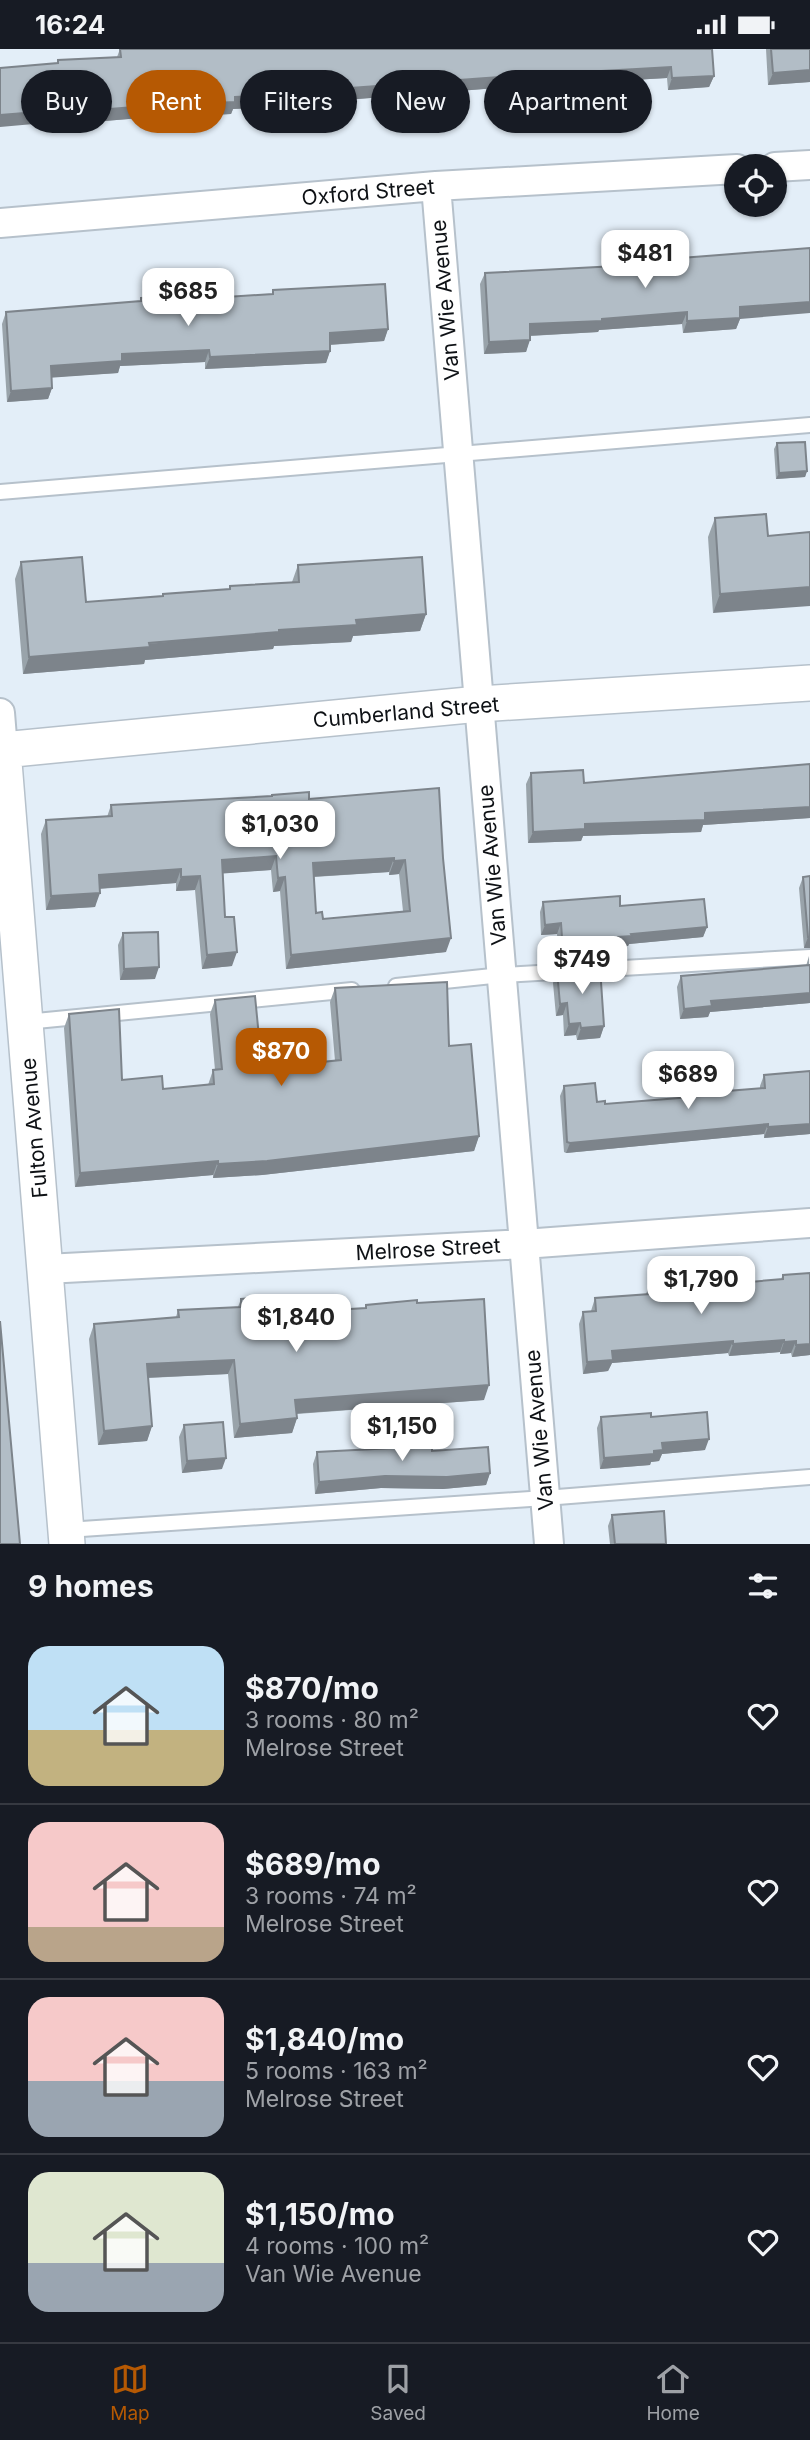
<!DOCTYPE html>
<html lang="en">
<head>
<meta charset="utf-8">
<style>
	body { margin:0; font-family:Inter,sans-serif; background:#20242c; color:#f1f3f6; height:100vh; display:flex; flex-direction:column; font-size:26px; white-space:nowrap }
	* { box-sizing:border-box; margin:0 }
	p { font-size:23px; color:#9ea1a6 }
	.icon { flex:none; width:38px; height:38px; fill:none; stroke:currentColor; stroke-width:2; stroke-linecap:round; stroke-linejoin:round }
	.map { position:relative; height:1495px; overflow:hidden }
	.panel { display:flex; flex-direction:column; background:#171b24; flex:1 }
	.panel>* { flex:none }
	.banner { position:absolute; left:21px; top:21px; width:768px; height:63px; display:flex; gap:14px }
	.buttons { position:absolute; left:724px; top:105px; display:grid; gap:14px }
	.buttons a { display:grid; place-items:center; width:63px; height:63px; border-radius:50%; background:#171b24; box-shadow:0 2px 5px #0004; font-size:35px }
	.price { position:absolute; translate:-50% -60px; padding:0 16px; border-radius:14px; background:#fff; color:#222; font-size:23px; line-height:46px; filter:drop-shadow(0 2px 4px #0008) }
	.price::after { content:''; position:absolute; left:50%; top:42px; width:21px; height:16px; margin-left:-10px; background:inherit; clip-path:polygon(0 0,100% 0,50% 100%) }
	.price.current { background:#b65903; color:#fff }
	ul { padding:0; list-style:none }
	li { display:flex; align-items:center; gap:21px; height:175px; padding:0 28px }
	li+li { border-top:2px solid #363941 }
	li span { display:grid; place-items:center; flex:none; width:196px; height:140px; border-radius:21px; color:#555 }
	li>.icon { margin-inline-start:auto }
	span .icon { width:84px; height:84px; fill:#fffc; stroke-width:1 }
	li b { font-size:30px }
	h2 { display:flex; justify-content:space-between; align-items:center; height:84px; padding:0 28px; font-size:30px }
	.chip { padding:0 24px; border-radius:32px; background:#171b24; box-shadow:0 2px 5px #0004; font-size:24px; line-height:63px }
	.chip.current { background:#b65903; color:#fff }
	.status { display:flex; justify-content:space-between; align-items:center; height:49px; padding:0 35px; background:#171b24; direction:ltr }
	.status svg { height:19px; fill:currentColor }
	.tab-bar { display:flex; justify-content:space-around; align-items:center; height:98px; border-top:2px solid #363941; background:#171b24; font-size:19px; color:#9ea1a6 }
	.tab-bar a { display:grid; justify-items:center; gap:4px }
	.tab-bar .current { color:#b65903 }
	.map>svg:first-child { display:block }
</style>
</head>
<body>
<div class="status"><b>16:24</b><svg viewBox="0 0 49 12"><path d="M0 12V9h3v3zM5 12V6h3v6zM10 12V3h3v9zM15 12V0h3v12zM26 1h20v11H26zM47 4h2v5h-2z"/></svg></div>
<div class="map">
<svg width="810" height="1495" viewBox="0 0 810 1495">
	<rect width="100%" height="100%" fill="#e3eef8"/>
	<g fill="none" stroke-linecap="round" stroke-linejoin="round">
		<g stroke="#b6c1cb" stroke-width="18">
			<path id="service" d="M0,443L810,376
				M396,937L502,926L810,908
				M26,973L352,941
				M67,1481L545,1449L810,1428"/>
		</g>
		<g stroke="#b6c1cb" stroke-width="32">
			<path id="minor" d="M775,118L810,116
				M436,137L549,1495
				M0,174L436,137L737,120
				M0,664L3,701
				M46,1220L524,1195L810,1174"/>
		</g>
		<g stroke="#b6c1cb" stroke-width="38">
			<path id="tertiary" d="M67,1495L3,701L479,655L810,634"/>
		</g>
		<use href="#service" stroke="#fff" stroke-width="14"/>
		<use href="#minor" stroke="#fff" stroke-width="28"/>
		<use href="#tertiary" stroke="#fff" stroke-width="35"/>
	</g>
	<path fill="#99a3aa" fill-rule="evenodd" d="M120,0H712L714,27L709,38L668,41L667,29L509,38L307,54L306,56L233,60L231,65L190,67L189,65L56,76V15L58,11L117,8Z
		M766,0H810V33L768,36Z
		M616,214L740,270L736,280L683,284L682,275L599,281L598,283L530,287L526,303L484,305L480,235L485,224L615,217Z
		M273,241L388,280L384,292L330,296V302L326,314L205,320V313L120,317L118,324L52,328V339L48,350L7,353L2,275L6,263L140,252L141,249L196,250L272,245Z
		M777,394L807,422L805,428L776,430L774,400Z
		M766,465L713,564L708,488L715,469Z
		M21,513L86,553L162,547L163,545L229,540L230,537L292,533L298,516L426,565L420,582L353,587L351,593L274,597L273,600L145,611L144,615L23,625L15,530Z
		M810,715V769L703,776L701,783L583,787L581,792L528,794L526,735L531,724L584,734Z
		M439,739L446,903L286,920L280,842L273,843L271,821L223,824L225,868L232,917L202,920L195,841L176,842V834L99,840L95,858L46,861L41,785L46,771L107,768L111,756L271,748L272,746L309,750ZM389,823V826L399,825L403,862L323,870L316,864L314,828Z
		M810,827V899H804L799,839L803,828Z
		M543,853L620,857L707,878L703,888L629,895L628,897L615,898L614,901L597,903L594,911L559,913L557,885L541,886L540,863Z
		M123,884L155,930L120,931L118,896Z
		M809,907L810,954L710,963L708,968L680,970L677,938L681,927L806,917Z
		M557,922L604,977L600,989L577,991L576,986L564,987L563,966L556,967L553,934Z
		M335,939L449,997L479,1087L474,1102L262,1126L213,1129V1126L75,1138L64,979L69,965L122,1031L163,1040L208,1036L213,1021H215L210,965L215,951L262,1019L335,1012L330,953Z
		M810,1022V1085L764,1089V1085L566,1104L564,1103L560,1047L564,1037L597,1053L605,1055L689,1048L690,1045L760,1039V1037L764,1026Z
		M783,1226L810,1306L792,1308L791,1304L780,1305V1303L729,1307L728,1304L612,1314L608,1322L583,1325L579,1275L583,1263L591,1262L595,1249L646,1245L650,1235L681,1239L781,1230Z
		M241,1250L269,1265L365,1259L366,1256L417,1254L484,1351L297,1365V1369L292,1384L234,1389L228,1325L148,1329L152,1377L147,1392L98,1396L89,1290L94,1275L176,1268L178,1261L238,1258Z
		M601,1368H651L705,1401L662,1405L659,1412L651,1413L650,1416L600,1420L597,1379Z
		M184,1376L222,1420L182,1424L179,1388Z
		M432,1402L490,1424L486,1436L443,1440L381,1439L315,1445L313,1415L317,1403Z
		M612,1466L666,1495H610L608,1477Z"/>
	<path fill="#7d848b" d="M671,18L667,29L509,38L307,54L306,56L233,60L231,65L190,67L194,55L235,48L513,27Z
		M810,21V33L768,36L773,24Z
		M714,27L709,38L668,41L672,29Z
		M194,53L189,65L56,76L61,64Z
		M61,61L56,73L0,78V66Z
		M810,253V264L740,270L736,280L683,284L687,272L740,258Z
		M687,263L682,275L599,281L598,283L525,287L530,275Z
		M388,280L384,292L325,296L330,284Z
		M530,291L526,303L484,305L489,293Z
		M209,301L205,313L120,317L118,324L47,329L51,317L122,305Z
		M330,302L326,314L205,320L210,308Z
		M52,339L48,350L7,353L11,342Z
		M807,422L805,428L776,430L779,424Z
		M810,538V557L713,564L720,545Z
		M426,565L420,582L353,587L351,593L274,597L273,600L145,611L144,615L23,625L29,608L279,581L356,571Z
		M810,758V769L703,776L701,783L583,787L581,792L528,794L533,783L585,775L705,764Z
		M276,807L271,821L217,825L222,811Z
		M394,809L389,823L308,828L313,814Z
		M405,811L399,825L389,826L394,812Z
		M181,820L176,834L94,840L99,826Z
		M200,827L195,841L176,842L181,828Z
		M285,828L280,842L273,843L278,829Z
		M100,844L95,858L46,861L51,847Z
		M561,874L557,885L541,886L545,876Z
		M707,878L703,888L629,895L628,897L615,898L614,901L597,903L594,911L559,913L563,903L597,893L631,885Z
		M808,888H810V899H804Z
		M451,889L446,903L286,920L291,906Z
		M237,903L232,917L202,920L207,906Z
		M159,918L155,930L120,931L124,920Z
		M810,944V954L710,963L708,968L680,970L684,960L711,952Z
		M567,954L563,966L556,967L560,955Z
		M580,974L576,986L564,987L569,975Z
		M604,977L600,989L577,991L581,979Z
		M768,1075L764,1085L566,1104L570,1094Z
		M810,1075V1085L764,1089L768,1078Z
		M479,1087L474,1102L262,1126L213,1129L218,1115Z
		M218,1112L213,1126L75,1138L80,1124Z
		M784,1291L780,1303L729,1307L733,1295Z
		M733,1292L728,1304L612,1314L608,1322L583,1325L587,1313L612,1302Z
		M796,1292L791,1304L780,1305L784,1293Z
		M810,1295V1306L792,1308L796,1296Z
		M234,1311L228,1325L141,1329L147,1315Z
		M489,1336L484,1351L290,1365L295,1351Z
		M297,1369L292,1384L234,1389L240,1375Z
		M152,1377L147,1392L98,1396L104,1382Z
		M709,1390L705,1401L662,1405L659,1412L651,1413L650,1416L600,1420L604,1409L654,1402L662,1394Z
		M226,1409L222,1420L182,1424L187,1412Z
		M490,1424L486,1436L443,1440L381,1439L315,1445L319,1433L385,1427Z"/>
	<path fill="#b2bdc6" stroke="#7d848b" stroke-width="2" fill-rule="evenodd" d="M120,0H712L714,27L672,29L671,18L513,27L310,42V44L235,48V53L194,55V53L61,64V61L0,66V19L58,14V11L121,8Z
		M771,0H810V21L773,24Z
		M810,199V253L740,258V269L687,272V263L602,270V272L530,275V291L489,293L485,224L616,217V214Z
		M385,235L388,280L330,284V302L210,308L209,301L122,305V312L51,317L52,339L11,342L6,263L141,252V249L196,247V250L273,245V241Z
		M805,393L807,422L779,424L777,394Z
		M766,465L768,487L810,483V538L720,545L715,469Z
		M82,508L86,553L163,547V545L230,540V537L299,533L298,516L422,508L426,565L356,571L357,576L279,581V583L149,594L150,598L29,608L21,513Z
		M810,715V758L705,764V771L585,775V780L533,783L531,724L583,721L584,734Z
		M439,739L443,809L451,889L291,906L285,828L278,829L276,807L222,811L225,868H234L237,903L207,906L200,827L181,828V820L99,826L100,844L51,847L46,771L112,767L111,756L272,747V746L309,743V750ZM394,809V812L405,811L410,862L323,870L322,863L316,864L313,814Z
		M810,827V888H808L803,828Z
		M620,847V857L704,850L707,878L631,885L632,887L618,888V891L597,893L598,901L563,903L561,874L545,876L543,853Z
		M158,883L159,918L124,920L123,884Z
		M810,916V944L711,952L712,957L684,960L681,927Z
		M600,918L604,977L581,979L580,974L569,975L567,954L560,955L557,922Z
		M447,933L449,997L471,995L479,1087L267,1112L218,1115V1112L80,1124L69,965L119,960L122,1031L162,1027L163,1040L214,1035L213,1021L222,1020L215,951L255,947L262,1019L341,1011L335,939Z
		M810,1022V1075L768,1078V1075L570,1094L567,1093L564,1037L595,1034L597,1053L605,1052V1055L691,1048L690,1045L765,1039L764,1026Z
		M810,1224V1295L796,1296V1292L784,1293V1291L733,1295V1292L612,1302L613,1311L587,1313L583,1263L596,1262L595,1249L650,1245V1235L680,1233L681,1239L783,1230V1226Z
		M267,1248L269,1265L366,1259V1256L417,1251V1254L484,1250L489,1336L295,1351L297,1369L240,1375L234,1311L147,1315L152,1377L104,1382L94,1275L179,1268L178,1261L241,1258V1250Z
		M0,1272L20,1495H0Z
		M707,1363L709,1390L662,1394L663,1401L654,1402V1405L604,1409L601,1368L651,1364V1368Z
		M223,1373L226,1409L187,1412L184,1376Z
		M432,1397V1402L488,1398L490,1424L447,1428L385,1427L319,1433L317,1403Z
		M664,1462L666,1495H615L612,1466Z"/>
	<g text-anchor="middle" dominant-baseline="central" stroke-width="6" stroke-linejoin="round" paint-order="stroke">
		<g font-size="21" fill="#0e1115" stroke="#fff">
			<text transform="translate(368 143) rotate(-5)">Oxford Street</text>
			<text transform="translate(445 251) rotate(-95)">Van Wie Avenue</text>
			<text transform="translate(406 663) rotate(-5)">Cumberland Street</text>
			<text transform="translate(492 816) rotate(-95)">Van Wie Avenue</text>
			<text transform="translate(34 1079) rotate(-95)">Fulton Avenue</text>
			<text transform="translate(428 1200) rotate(-3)">Melrose Street</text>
			<text transform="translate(539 1381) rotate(-95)">Van Wie Avenue</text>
		</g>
	</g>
</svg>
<div class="buttons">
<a><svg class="icon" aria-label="locate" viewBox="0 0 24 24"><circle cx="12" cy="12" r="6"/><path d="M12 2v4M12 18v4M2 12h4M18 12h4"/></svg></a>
</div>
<b class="price" style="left:645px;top:241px">$481</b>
<b class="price" style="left:188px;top:279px">$685</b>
<b class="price" style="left:280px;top:812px">$1,030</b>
<b class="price" style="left:582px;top:947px">$749</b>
<b class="price current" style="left:281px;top:1039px">$870</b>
<b class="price" style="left:688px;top:1062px">$689</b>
<b class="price" style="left:701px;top:1267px">$1,790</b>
<b class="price" style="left:296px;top:1305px">$1,840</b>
<b class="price" style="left:402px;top:1414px">$1,150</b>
<div class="banner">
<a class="chip">Buy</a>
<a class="chip current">Rent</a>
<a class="chip">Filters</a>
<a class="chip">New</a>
<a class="chip">Apartment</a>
</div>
</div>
<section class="panel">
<h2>9 homes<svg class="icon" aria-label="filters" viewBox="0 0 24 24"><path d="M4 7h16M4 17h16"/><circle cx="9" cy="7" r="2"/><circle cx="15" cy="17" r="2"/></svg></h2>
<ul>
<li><span style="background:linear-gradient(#bfe0f5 60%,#c2b280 0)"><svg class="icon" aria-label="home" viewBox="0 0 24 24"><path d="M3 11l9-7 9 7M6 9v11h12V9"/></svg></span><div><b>$870/mo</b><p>3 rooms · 80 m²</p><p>Melrose Street</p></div><svg class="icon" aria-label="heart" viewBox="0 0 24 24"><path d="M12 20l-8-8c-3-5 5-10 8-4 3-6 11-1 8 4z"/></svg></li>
<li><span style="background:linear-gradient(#f6c9c9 75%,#b9a48a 0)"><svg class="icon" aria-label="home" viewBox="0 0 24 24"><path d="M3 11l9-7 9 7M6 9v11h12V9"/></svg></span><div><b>$689/mo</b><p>3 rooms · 74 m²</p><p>Melrose Street</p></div><svg class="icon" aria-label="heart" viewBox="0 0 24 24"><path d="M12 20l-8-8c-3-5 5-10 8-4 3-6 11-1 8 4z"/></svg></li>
<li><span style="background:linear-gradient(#f6c9c9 60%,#9aa5b1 0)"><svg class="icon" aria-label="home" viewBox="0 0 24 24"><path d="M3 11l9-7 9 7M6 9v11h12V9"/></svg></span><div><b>$1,840/mo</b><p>5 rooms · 163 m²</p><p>Melrose Street</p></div><svg class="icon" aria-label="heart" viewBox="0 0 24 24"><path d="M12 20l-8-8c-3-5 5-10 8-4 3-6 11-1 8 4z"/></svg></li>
<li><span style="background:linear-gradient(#dfe7d0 65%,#9aa5b1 0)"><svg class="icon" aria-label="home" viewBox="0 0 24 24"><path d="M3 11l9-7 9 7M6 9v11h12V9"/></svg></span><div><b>$1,150/mo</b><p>4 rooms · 100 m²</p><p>Van Wie Avenue</p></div><svg class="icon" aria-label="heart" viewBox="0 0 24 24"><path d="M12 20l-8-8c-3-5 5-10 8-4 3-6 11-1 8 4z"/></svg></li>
</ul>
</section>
<nav class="tab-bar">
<a class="current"><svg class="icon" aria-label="map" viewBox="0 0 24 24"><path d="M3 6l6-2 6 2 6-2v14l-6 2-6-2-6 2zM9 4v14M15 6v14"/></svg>Map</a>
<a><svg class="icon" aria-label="saved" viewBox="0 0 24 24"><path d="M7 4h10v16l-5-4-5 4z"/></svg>Saved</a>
<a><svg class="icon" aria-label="home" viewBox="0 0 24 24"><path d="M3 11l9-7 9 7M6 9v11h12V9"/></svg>Home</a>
</nav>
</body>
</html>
